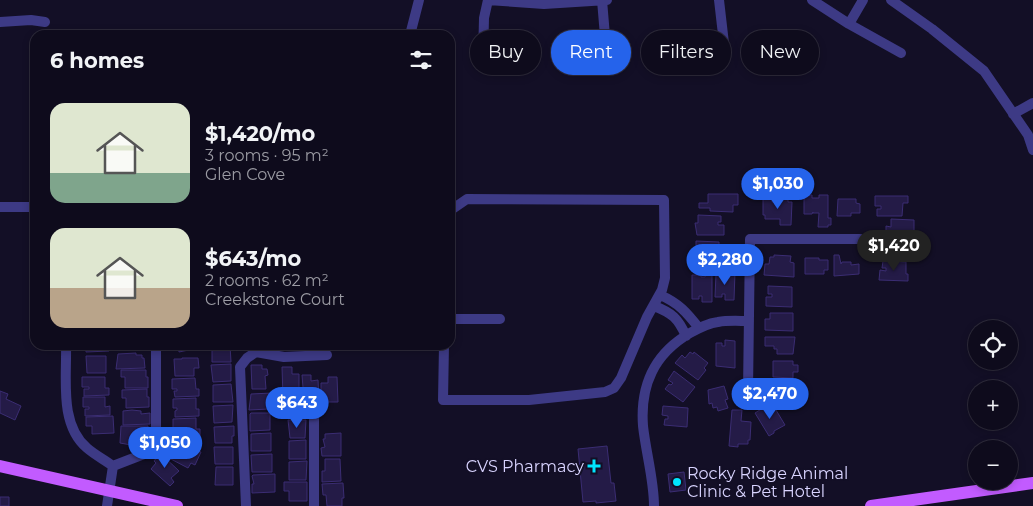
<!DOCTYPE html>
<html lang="en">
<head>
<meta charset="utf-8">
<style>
	body { margin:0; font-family:Montserrat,sans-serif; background:#171425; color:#f1f3f6; height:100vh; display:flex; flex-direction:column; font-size:19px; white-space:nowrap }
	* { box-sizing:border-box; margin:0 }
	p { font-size:16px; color:#9b9ba3 }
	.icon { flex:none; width:28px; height:28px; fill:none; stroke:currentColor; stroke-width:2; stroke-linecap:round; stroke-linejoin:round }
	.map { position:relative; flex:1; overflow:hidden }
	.side { position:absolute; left:30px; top:30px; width:425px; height:320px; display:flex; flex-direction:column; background:#0e0b1c; border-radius:15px; box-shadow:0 2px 8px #0003,0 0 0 1px #2e2b3b }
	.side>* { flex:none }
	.guide { position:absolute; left:470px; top:30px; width:475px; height:45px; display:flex; gap:10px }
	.controls { position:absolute; left:968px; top:320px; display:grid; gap:10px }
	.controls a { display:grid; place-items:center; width:50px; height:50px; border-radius:50%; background:#0e0b1c; box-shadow:0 2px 8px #0003,0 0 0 1px #2e2b3b; font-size:25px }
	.price { position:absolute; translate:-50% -42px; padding:0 11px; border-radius:18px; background:#2563eb; color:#fff; font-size:16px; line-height:32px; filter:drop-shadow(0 1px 2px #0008) }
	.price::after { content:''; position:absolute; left:50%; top:30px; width:15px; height:11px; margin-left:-8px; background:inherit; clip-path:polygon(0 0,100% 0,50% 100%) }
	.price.on { background:#222; color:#fff }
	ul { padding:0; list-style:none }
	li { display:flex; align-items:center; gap:15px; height:125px; padding:0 20px }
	li span { display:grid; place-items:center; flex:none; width:140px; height:100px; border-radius:15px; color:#555 }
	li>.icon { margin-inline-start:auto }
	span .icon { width:60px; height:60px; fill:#fffc; stroke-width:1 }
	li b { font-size:21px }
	h2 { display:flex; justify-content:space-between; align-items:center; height:60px; padding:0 20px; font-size:21px }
	.pill { padding:0 18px; border-radius:22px; background:#0e0b1c; box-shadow:0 2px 8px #0003,0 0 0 1px #2e2b3b; font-size:18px; line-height:45px }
	.pill.on { background:#2563eb; color:#fff }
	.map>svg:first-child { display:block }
</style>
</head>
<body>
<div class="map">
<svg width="1033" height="506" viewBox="0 0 1033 506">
	<rect width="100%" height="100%" fill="#130f26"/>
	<path fill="#241b47" stroke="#3b2d73" d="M708,194H738V205H733V212L710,211V208H699V203H708Z
		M804,195H812V198H819V195H828V218H831V225H828V227H818L819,213H813V212L812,214H804Z
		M875,196H908V203H903L902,216H877V209H881V206H875Z
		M763,197H772V202H777V197H788V202H792L791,225H780V219H765V215H763Z
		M838,199H856V203L860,204V213H851V216H837Z
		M698,215L721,216V222H718V225H724V235H697L695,223H698Z
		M891,219L914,220V237L886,236V226L891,227Z
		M887,239L908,240V245H912V252H908V258H887Z
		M696,241L719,242V248H723V258H696Z
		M774,255L791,256L790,262L794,263V277L764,275L765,264H769L770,257H774Z
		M834,255H839L841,264L842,262H851V265L859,264V274L834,276Z
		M805,258H819V260H828V270H824V274H805Z
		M883,261L906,262V274H908V281L879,280L880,270L886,271V268H882Z
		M728,272H735L734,300H725V294H722V297H715L716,274H728Z
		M706,274H712V302H702V296H699V299H692V275H701V277H705Z
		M768,286L792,287V307L766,306V297H772V294H768Z
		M770,313H793V331L765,330V319H770Z
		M765,337H795L793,354H777V349H774V346H765Z
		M725,340L735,341V368L716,366V343H722V346H725Z
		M86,345H108L109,351L86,352Z
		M118,345H138V350H119Z
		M178,345H198V348L179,352Z
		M212,345H230L231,362H212Z
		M690,352L693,354L694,352L708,363L704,368L706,370L698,380L675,363L682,355L685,358Z
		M136,353V355H142V358H144L145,368L116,369L118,354Z
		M86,356H106V373H87Z
		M182,358H198L199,368H194V376H175L174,359H182Z
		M773,361H793V365H798V372H793V378L773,377Z
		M231,364V381L213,382L211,365Z
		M251,365H262V369H267L268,375L265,376L266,389H252Z
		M282,367H292V374H299V397H283Z
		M121,370H146V377H148V388H125V377H121Z
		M674,371L695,387L683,402L665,389L669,384L671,385L673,383L668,380Z
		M302,375H311V381L318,380L319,400H304Z
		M82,377H105V388H109V395L84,396V389H89V387H82Z
		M328,377H337L338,402H321V383H328Z
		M195,378L196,389H199V396L175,397L174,391H177V389H172V379Z
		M778,383L802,388L798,400L800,401L799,407L773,402L774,393L780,394L781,390L777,389Z
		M231,384L233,402H213V385Z
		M724,386L728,399L725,400L728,408L718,411L717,407L713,408L712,403L709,404L708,390Z
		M147,389V397H149V407L126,408V398H122V390Z
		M0,391L8,394L6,399L21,406L15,420L0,413Z
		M272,393L273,399L269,400V409L249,410L251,394Z
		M83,397H105V407L110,406V415L85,416V409H89V407H83Z
		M196,398V409H199V416L175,417V411L177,410V408H173V399Z
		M233,405L232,422L214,423L213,406Z
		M773,405L785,425L774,431V433L769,436L755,413L763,408L767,413L769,412L767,409Z
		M663,406L688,408L687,427L664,425L665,419H668V416L662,415Z
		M132,410L141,411V414L150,413V424L123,425V411Z
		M732,410H742L741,421L751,422L750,440H748V444H738V447L729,446Z
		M251,413H270V430L250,431V414Z
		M113,416L114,433L92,434V426H86V417Z
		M196,418V429H200V437H176V431H179V428H173V419Z
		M288,420H306L305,438H290Z
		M121,426H148V436H141L142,443L131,445L120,443Z
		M234,426V436H232V443H215L214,427Z
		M271,433V451H251V434Z
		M341,433V456H322L321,448L325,447L323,439H325V434Z
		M174,439L201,452L195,465L191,463L188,468L167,457L170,451L173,452L174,450L169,448Z
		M306,440V459H289V441Z
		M607,446L611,483H614L616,501L596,503V501L583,502L578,449Z
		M214,447H233V464H215Z
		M160,453L179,471L171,478L174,482L170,486L151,469L156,463L154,461Z
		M272,454V472H252L251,455Z
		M325,459H340L341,481L322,482V471H325Z
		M307,461L306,480H289V462Z
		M216,467H233V485H215Z
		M684,472L686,490L670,492L668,474Z
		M275,474V492L252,493V484H254L252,476L253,475Z
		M284,482H307V501H289V491H284Z
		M343,483L344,498H342V506H327L326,495H323L322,484Z
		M0,497H9V506H0Z"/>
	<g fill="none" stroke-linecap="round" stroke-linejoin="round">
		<path stroke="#3d3a85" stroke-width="10" d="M488,0L544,4L607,0
			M602,0L607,60
			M719,0L725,52
			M812,0L849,24L901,53
			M891,0L932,29L984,71L1028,135L1033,150
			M0,22L31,20L45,22
			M849,24L863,0
			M410,35L419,0
			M483,59L484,18L488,0
			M1013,114L1033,103
			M0,207H35
			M660,295C679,303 687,313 699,328
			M654,306C672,313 678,318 686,336
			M450,319H500
			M66,345C67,379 59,424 87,448C95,455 105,460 113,466L107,506
			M444,345L443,400H529L605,392L614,388L621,378L647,317L662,290L665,278L664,200L467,199L451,210L450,214
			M748,391L750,239H860
			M314,419V506
			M113,466L144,454L156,436V347
			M246,506L240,367L247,358L256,352L284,357L327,355
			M654,506C654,480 646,453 643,426C640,385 654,354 690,333C699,328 708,323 718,322C728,320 739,321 749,321"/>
		<path stroke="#c25bff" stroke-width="12" d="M0,466L177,506
			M871,506L1033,483"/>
	</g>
	<g fill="#00e5ff" stroke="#130f26" stroke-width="2">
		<path d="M591.5 458.5h5v5h5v5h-5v5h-5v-5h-5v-5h5z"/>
		<circle cx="677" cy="482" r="5"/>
	</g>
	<g text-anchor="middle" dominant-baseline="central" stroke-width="4" stroke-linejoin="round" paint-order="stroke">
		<g font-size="16" fill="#d9d4ff" stroke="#130f26" text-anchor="end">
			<text x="584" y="466">CVS Pharmacy</text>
			<text x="687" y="473" text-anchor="start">Rocky Ridge Animal<tspan x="687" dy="18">Clinic &amp; Pet Hotel</tspan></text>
		</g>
	</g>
</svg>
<div class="controls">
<a><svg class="icon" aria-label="locate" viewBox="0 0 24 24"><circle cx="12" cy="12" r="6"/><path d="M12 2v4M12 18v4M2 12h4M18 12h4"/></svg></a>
<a>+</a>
<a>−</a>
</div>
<b class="price" style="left:778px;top:210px">$1,030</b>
<b class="price on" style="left:894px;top:272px">$1,420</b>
<b class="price" style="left:725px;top:286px">$2,280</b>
<b class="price" style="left:770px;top:420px">$2,470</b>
<b class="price" style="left:297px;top:429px">$643</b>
<b class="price" style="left:165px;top:469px">$1,050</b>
<div class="guide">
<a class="pill">Buy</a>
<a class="pill on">Rent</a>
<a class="pill">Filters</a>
<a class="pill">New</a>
</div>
<section class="side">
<h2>6 homes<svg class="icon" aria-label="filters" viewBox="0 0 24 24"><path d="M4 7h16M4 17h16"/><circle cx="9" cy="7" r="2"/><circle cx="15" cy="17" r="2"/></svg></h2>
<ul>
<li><span style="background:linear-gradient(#dfe7d0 70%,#7fa58c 0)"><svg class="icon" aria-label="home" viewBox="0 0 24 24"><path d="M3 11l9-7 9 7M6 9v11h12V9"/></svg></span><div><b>$1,420/mo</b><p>3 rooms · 95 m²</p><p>Glen Cove</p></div></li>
<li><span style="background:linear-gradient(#dfe7d0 60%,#b9a48a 0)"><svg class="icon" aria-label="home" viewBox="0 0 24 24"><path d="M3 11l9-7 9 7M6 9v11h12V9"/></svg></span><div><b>$643/mo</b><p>2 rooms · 62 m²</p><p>Creekstone Court</p></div></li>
</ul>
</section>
</div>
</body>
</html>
